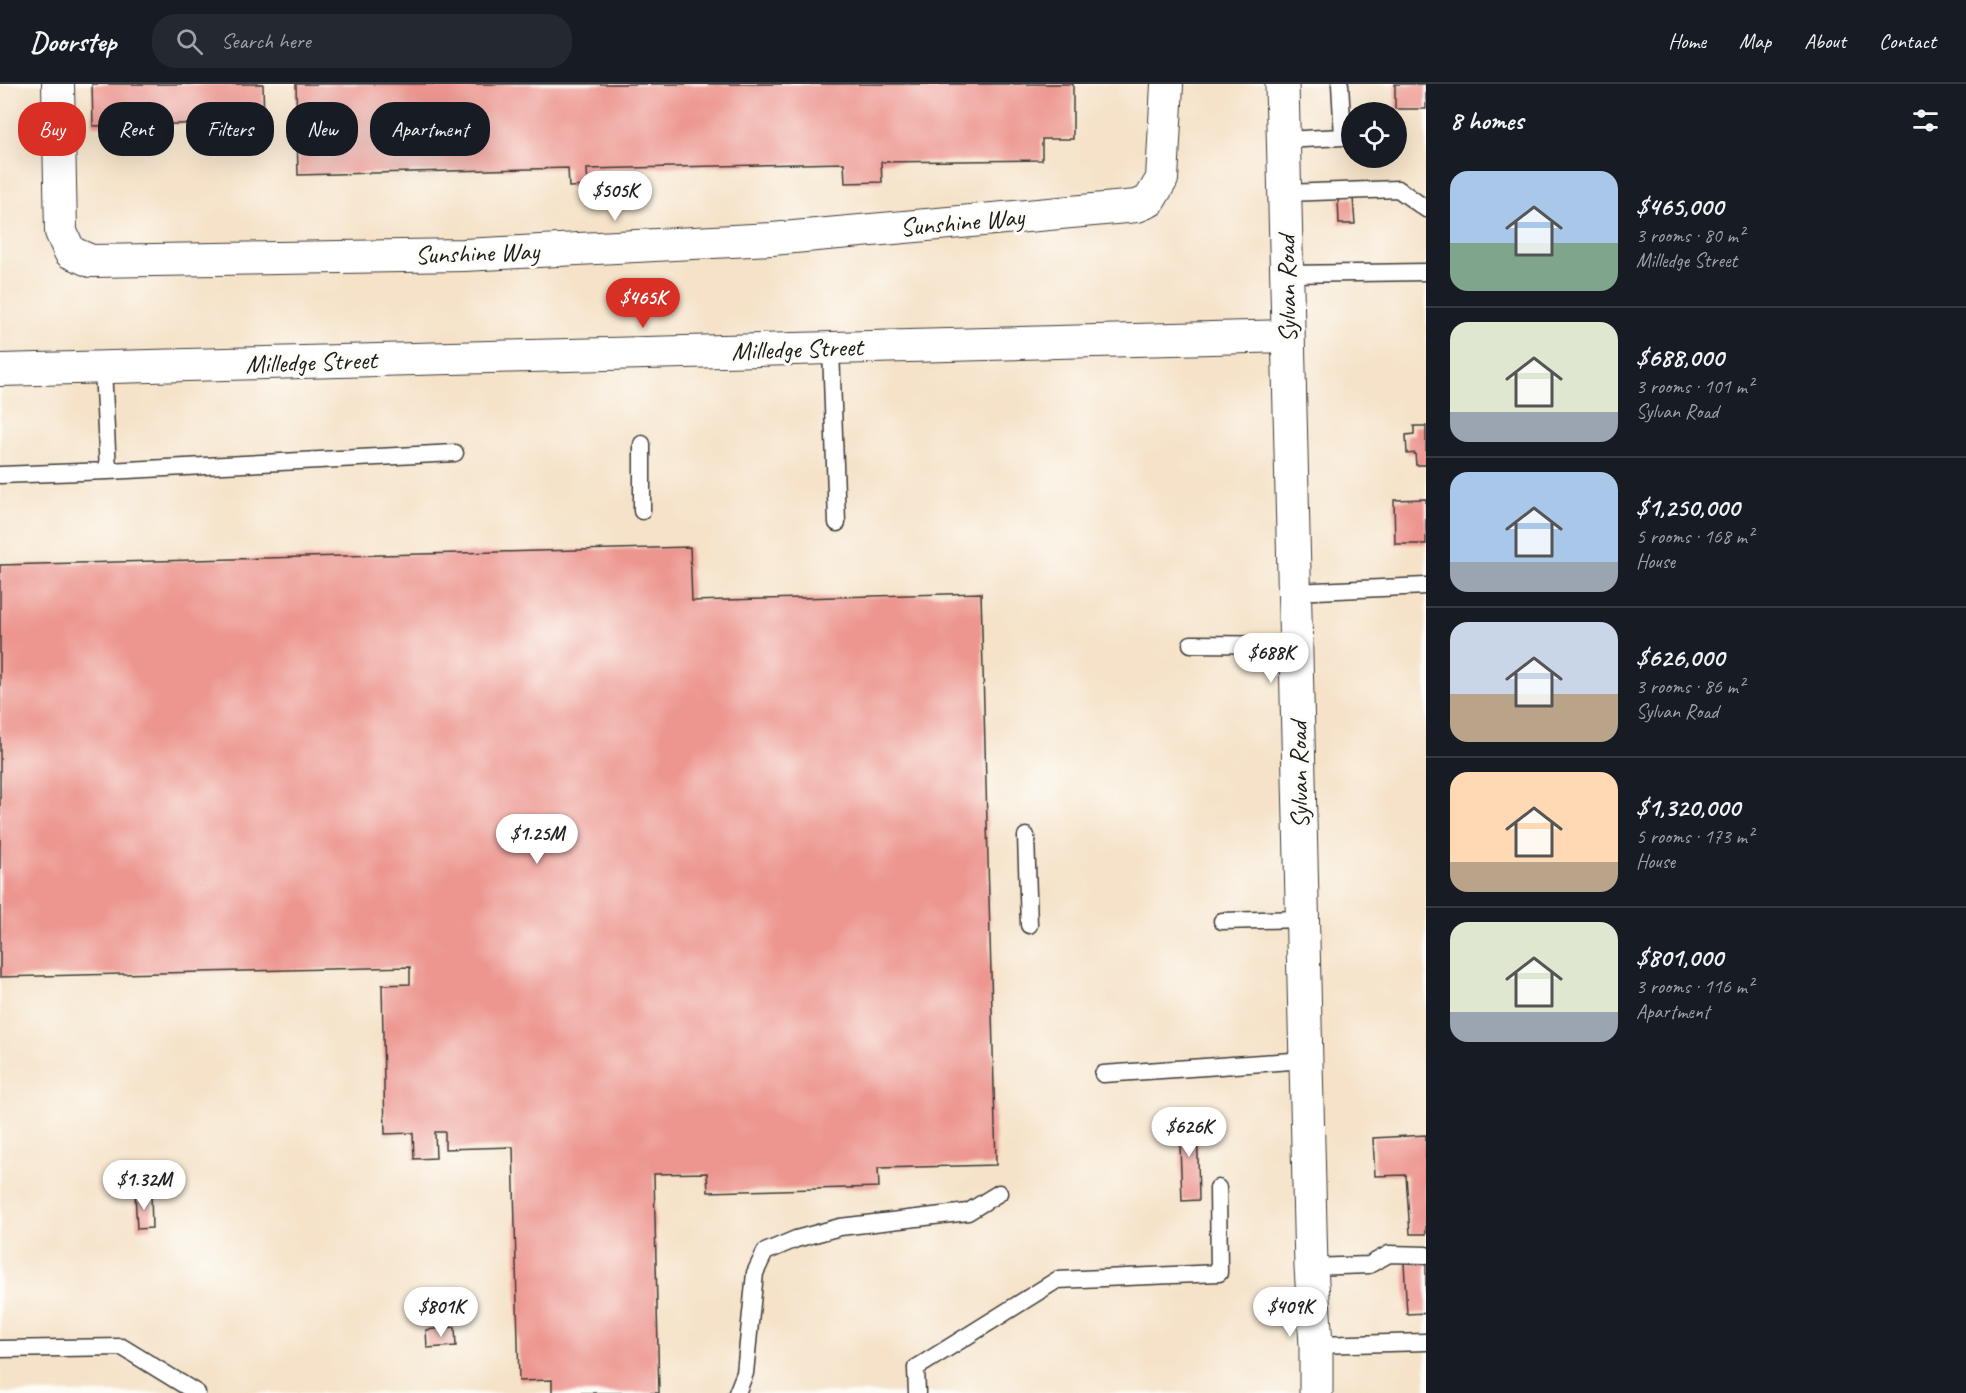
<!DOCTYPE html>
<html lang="en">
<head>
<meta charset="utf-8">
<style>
	body { margin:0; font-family:Caveat,sans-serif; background:#242831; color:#f1f3f6; height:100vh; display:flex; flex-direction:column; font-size:22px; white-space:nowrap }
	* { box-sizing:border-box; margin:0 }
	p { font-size:20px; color:#9ea1a6 }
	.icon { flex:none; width:33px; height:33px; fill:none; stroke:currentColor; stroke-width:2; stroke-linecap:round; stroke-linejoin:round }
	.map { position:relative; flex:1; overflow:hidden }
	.details { display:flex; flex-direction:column; background:#171b24; width:540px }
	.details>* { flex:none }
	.hud { position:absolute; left:18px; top:18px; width:570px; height:54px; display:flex; gap:12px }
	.fabs { position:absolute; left:1341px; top:18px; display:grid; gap:12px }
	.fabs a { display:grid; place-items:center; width:66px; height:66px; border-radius:50%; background:#171b24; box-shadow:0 6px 24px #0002; font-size:30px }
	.price { position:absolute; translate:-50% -51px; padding:0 14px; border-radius:21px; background:#fff; color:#222; font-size:20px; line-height:39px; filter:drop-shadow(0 2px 3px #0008) }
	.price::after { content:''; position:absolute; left:50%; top:36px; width:18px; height:14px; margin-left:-9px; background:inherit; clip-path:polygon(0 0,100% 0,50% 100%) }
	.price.selected { background:#d93025; color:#fff }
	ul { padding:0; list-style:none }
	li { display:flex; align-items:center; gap:18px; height:150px; padding:0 24px }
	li+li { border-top:2px solid #363941 }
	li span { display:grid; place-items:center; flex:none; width:168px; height:120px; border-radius:18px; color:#555 }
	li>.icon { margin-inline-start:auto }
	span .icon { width:72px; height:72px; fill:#fffc; stroke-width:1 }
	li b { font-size:26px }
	h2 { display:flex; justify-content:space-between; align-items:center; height:72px; padding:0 24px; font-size:26px }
	.tag { padding:0 21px; border-radius:24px; background:#171b24; box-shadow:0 6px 24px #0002; font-size:21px; line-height:54px }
	.tag.selected { background:#d93025; color:#fff }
	header { display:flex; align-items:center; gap:36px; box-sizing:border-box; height:84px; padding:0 30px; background:#171b24; border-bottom:2px solid #363941 }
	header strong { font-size:28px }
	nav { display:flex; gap:33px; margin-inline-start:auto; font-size:21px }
	.search { width:420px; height:54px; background:#242831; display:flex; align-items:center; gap:15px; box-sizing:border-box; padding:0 21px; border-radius:24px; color:#9ea1a6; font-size:22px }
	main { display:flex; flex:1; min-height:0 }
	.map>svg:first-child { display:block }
</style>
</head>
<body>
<header>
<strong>Doorstep</strong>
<div class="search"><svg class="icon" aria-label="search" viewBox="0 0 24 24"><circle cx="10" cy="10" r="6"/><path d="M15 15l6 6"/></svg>Search here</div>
<nav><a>Home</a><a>Map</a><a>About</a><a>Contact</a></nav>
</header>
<main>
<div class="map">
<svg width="1426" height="1309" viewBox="0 0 1426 1309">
	<rect width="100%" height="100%" fill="#fdfcf7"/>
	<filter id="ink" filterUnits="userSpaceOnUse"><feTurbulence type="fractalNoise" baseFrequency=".0167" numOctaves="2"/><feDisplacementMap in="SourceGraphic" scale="12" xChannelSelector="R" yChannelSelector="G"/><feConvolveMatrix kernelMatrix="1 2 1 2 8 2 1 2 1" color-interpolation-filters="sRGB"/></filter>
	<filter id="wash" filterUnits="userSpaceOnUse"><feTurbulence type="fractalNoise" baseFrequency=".008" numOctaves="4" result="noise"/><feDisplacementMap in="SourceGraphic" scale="24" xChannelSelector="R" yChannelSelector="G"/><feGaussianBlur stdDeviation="1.35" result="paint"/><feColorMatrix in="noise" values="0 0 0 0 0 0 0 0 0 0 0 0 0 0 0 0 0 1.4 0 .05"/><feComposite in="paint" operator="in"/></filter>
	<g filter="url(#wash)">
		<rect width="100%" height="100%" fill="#f5e2c8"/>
		<g id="blocks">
			<path fill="#ed9690" d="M92,0H263L264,38L93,42Z
				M296,0H1073V55H1042V76L881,78L882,98L845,99L844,79L587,85L588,102L569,103L568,84L298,91Z
				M1395,0H1426V25H1395Z
				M1338,114H1353L1355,140H1339Z
				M1414,342H1426V381H1416L1415,369L1407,370L1406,351L1414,350Z
				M1426,415V460H1395L1394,416Z
				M690,463L692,517L981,509L996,1081L878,1084L879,1103L708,1108L707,1089L654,1090L659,1309H552V1296L519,1297L513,1063L445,1065V1048H435L436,1074L414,1075L413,1049L385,1050L382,901L410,900V883L0,893V481Z
				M1197,1031L1199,1116L1182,1117L1179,1032Z
				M1426,1051V1150H1410L1406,1091L1375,1092L1373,1054Z
				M151,1109L152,1144L137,1145L135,1110Z
				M1426,1178V1229L1407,1230L1404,1179Z
				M455,1243L456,1262L427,1264L426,1246Z"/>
		</g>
	</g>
	<g filter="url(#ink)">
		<use href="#blocks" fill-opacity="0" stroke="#3d3a36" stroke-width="1.5"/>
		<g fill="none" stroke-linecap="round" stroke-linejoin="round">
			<g stroke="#3d3a36" stroke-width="19">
				<path id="lane" d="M1283,56L1343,53L1340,0
					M1285,109L1398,105L1426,125
					M1287,190L1426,188
					M831,264L837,439
					M108,387L455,369
					M0,391L108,387L103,284
					M642,427V360
					M1294,508L1426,502
					M1191,560L1296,561
					M1026,752L1029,841
					M1222,837L1303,835
					M1103,990L1306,976
					M1311,1183L1369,1181L1389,1170L1426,1171
					M1316,1261L1426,1258
					M0,1265L122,1263L197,1309
					M737,1309L745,1289L755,1189L765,1168L796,1155L840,1143L968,1128L999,1109
					M917,1309L916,1284L1057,1196L1219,1189L1218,1104"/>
			</g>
			<g stroke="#3d3a36" stroke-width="34">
				<path id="street" d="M58,0L61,148L70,168L91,177L464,171L772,155L1137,122L1149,117L1162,95L1167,0
					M0,286L1288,252"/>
			</g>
			<g stroke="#3d3a36" stroke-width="35">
				<path id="secondary" d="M1282,0L1311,1183L1316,1261V1309"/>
			</g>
			<use href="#lane" stroke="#fff" stroke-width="16"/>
			<use href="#street" stroke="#fff" stroke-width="32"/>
			<use href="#secondary" stroke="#fff" stroke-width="33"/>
		</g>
	</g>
	<g text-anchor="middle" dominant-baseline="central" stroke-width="6" stroke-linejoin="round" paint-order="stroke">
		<g font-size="26" fill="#1c1c1c" stroke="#fdfcf7">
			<text transform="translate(962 138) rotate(-5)">Sunshine Way</text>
			<text transform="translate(477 169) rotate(-2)">Sunshine Way</text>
			<text transform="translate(1287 205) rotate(-91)">Sylvan Road</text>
			<text transform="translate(797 265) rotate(-2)">Milledge Street</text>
			<text transform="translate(311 278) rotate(-2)">Milledge Street</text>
			<text transform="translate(1299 691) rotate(-91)">Sylvan Road</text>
		</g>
	</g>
</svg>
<div class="fabs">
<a><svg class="icon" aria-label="locate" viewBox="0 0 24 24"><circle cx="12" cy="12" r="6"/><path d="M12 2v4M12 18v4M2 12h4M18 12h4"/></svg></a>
</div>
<b class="price" style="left:615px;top:138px">$505K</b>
<b class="price selected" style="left:643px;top:245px">$465K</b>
<b class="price" style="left:1271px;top:600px">$688K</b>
<b class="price" style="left:537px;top:781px">$1.25M</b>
<b class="price" style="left:1189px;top:1074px">$626K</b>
<b class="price" style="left:144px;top:1127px">$1.32M</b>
<b class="price" style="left:441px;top:1254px">$801K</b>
<b class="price" style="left:1290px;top:1254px">$409K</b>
<div class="hud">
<a class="tag selected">Buy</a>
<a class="tag">Rent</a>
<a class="tag">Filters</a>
<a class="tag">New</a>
<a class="tag">Apartment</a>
</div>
</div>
<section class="details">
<h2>8 homes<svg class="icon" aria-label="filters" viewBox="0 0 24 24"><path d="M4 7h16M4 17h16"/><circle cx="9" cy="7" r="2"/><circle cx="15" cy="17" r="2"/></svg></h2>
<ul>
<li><span style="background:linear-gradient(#a9c7e8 60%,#7fa58c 0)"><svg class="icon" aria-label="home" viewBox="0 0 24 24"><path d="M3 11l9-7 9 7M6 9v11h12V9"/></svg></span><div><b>$465,000</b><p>3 rooms · 80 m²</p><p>Milledge Street</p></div></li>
<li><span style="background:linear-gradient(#dfe7d0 75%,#9aa5b1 0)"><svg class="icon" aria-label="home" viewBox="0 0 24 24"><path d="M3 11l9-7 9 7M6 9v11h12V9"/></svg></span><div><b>$688,000</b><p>3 rooms · 101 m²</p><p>Sylvan Road</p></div></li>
<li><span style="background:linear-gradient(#a9c7e8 75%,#9aa5b1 0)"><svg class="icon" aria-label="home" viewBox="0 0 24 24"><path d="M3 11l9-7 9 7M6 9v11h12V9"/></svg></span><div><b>$1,250,000</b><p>5 rooms · 168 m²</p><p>House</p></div></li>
<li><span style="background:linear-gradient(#c9d6e8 60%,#b9a48a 0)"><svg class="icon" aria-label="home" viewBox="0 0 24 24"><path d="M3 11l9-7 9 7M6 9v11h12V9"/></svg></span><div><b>$626,000</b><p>3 rooms · 86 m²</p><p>Sylvan Road</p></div></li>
<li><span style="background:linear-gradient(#ffd9b3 75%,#b9a48a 0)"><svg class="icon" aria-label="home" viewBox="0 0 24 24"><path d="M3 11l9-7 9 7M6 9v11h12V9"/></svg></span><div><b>$1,320,000</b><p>5 rooms · 173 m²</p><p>House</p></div></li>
<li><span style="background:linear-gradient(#dfe7d0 75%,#9aa5b1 0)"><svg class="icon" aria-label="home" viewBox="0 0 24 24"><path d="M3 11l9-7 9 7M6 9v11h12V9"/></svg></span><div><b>$801,000</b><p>3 rooms · 116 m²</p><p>Apartment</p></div></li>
</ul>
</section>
</main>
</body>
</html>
